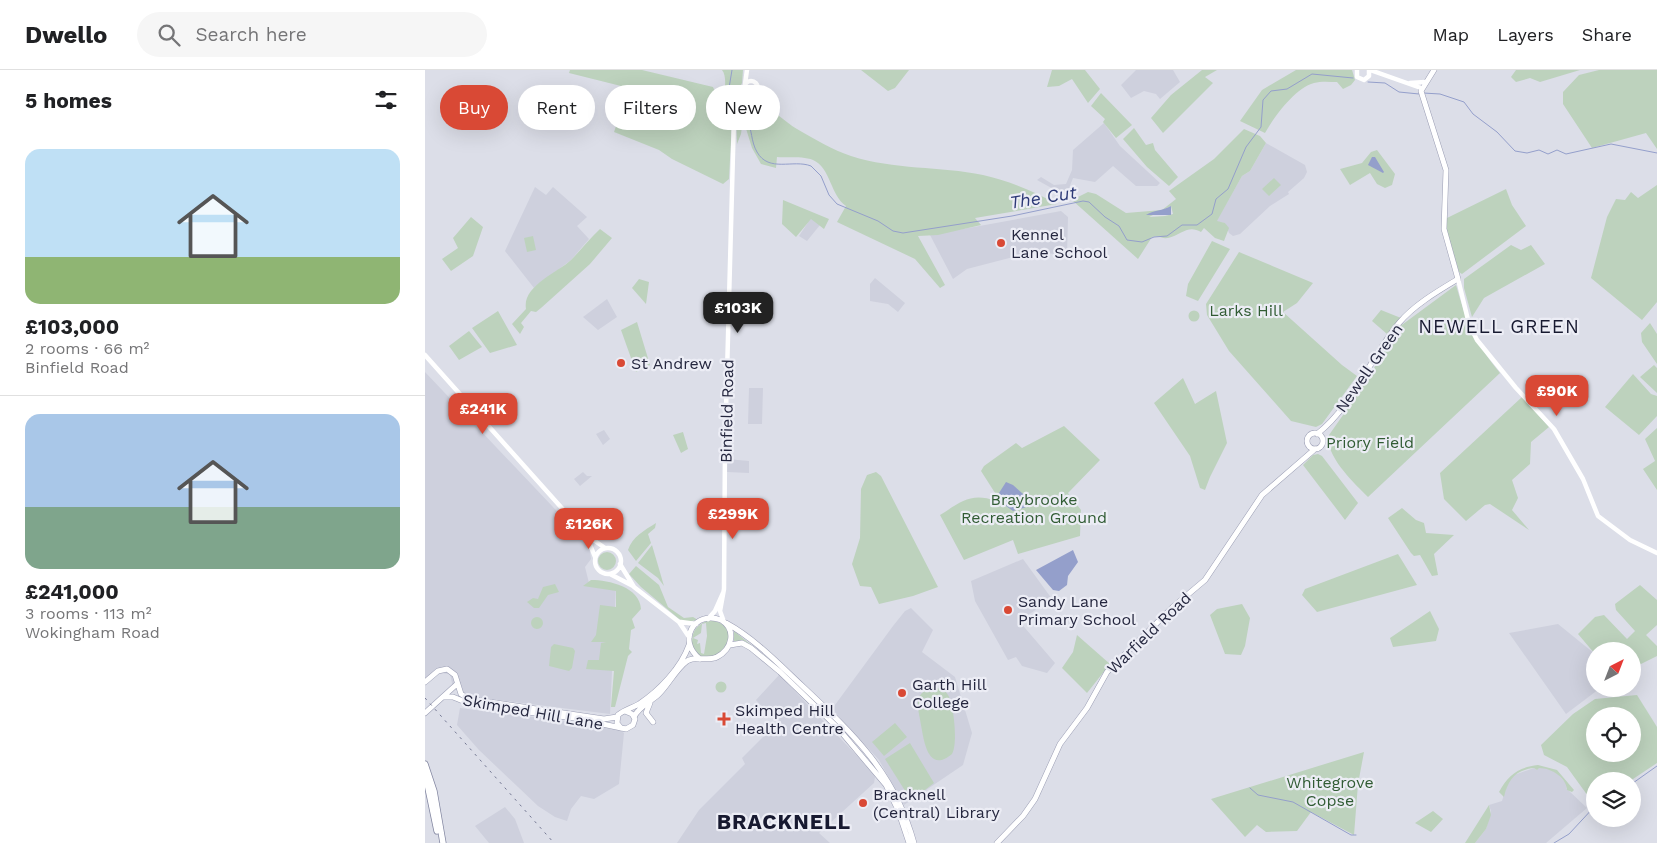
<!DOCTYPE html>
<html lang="en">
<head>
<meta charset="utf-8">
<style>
	body { margin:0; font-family:"Work Sans",sans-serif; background:#f6f6f6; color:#202124; height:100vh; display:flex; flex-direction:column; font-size:19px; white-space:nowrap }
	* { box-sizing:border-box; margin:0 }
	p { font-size:16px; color:#757577 }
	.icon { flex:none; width:28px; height:28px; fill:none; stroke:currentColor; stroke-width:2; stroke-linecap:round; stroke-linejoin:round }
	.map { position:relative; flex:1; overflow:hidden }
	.details { display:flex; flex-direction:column; background:#fff; width:425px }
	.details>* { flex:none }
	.guide { position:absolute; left:15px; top:15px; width:475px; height:45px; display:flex; gap:10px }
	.needle { width:32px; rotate:42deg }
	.buttons { position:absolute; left:1161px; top:572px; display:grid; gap:10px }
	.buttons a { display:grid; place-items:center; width:55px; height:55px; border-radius:50%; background:#fff; box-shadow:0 5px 20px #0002; font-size:25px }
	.price { position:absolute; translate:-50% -42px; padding:0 11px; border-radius:10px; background:#d94935; color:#fff; font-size:16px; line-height:32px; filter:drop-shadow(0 1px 2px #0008) }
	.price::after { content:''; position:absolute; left:50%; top:30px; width:15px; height:11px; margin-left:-8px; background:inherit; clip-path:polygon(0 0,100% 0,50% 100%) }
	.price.current { background:#222; color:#fff }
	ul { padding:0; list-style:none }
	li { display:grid; align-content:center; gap:10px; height:265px; padding:0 25px }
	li+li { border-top:1px solid #e0e0e0 }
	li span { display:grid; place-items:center; height:155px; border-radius:15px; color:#555 }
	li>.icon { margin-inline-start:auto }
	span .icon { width:90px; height:90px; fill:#fffc; stroke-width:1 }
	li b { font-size:21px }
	h2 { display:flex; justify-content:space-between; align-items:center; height:60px; padding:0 25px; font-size:21px }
	.chip { padding:0 18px; border-radius:22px; background:#fff; box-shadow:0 5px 20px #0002; font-size:18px; line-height:45px }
	.chip.current { background:#d94935; color:#fff }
	header { display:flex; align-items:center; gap:30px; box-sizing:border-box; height:70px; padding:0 25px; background:#fff; border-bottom:1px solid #e0e0e0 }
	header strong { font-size:24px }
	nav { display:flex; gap:28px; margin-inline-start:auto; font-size:18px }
	.search { width:350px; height:45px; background:#f6f6f6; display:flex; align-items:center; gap:12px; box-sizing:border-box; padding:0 18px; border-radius:28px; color:#757577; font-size:19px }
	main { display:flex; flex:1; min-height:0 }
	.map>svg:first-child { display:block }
</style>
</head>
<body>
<header>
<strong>Dwello</strong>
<div class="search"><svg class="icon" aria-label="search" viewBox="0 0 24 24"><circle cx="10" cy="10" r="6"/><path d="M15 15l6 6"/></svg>Search here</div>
<nav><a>Map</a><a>Layers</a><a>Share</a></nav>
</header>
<main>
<section class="details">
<h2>5 homes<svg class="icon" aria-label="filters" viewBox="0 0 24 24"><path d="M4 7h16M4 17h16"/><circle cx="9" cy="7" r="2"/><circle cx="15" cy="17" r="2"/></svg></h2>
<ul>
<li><span style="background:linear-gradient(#bfe0f5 70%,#8fb573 0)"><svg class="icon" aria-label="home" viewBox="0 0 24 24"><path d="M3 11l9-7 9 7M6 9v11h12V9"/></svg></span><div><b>£103,000</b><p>2 rooms · 66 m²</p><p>Binfield Road</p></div></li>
<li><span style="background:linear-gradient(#a9c7e8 60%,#7fa58c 0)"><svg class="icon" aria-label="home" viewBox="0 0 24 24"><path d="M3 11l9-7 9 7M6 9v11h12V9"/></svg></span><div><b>£241,000</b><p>3 rooms · 113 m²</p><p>Wokingham Road</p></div></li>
</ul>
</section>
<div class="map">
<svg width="1232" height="773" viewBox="0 0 1232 773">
	<rect width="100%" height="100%" fill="#dcdee8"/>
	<path fill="#ced0dd" d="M711,0H748L755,12L735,29L731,24L719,21L706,28L696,15Z
		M679,53L695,76L735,113L732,116H711L688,96L670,112L648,108L641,126L612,110L616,107L629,115L641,114L647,100L648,80Z
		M841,73L880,95L882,102L879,108L863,122L864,124L845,136L815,164L808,166L804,163L800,153L791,152L817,106L825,101Z
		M110,117L121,125L128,117L162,147L152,156L164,169L146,190L109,218L80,181Z
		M636,141L643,147L642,185L608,182L542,199L528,209L505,165Z
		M386,148L395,155L382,171L374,166Z
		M450,208L480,233L473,242L463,234L445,231V214Z
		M182,229L192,247L173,260L158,247Z
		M0,302L164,475L166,489L160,497L164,513L191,516L185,644L48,627L28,618L25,604L14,603L0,615Z
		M324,318H338L337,354H323Z
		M179,360L185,369L178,375L171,364Z
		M302,389L324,391V403L302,402Z
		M158,402L162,406H167L155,416L149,409Z
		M598,489L627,529L594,551L630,593L622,603L597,596L591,587L583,590L550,531L546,511Z
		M486,538L508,560L497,582L530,607L547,663L538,695L479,735L454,690L407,639L468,556L480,541Z
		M1133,554L1170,584V619H1174L1141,644L1084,563Z
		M354,605L443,697L450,707L449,713L394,763L405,773H252L274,740L320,694L317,688L352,653L331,630Z
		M35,638L190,657L199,663L194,714L169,729L156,726L146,739L142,751L130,747L113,736L54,680L32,655Z
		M1109,698L1112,700V698H1122L1131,702L1141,713L1143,717L1141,718L1162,738L1121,773H1050L1061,759L1066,741L1064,735L1077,731L1083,712L1089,705Z
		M80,737L90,749L99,773H64L50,756Z"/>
	<path fill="#bdd2bd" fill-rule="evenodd" d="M145,0H217L288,17L291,24V33L285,39L306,48L307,52L304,109L298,114L247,89L234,80L189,62L204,18L144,3Z
		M297,0H318L317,13L303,39L299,40C297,28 304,9 297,0Z
		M436,0H484L470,18L463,21Z
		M627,0H660L675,19L663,33L647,9L634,16L622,17Z
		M777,0H792L780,7L788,13L738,63L726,48L746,25Z
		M871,0H927L930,10L926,15L918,19L912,12C905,12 896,11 889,13C870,18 849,47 840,63L815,51L837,20Z
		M1091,0H1155L1115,12L1105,8L1091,12L1086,7Z
		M1174,0H1232V79L1221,63L1167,78L1138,34V22L1154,5Z
		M676,23L707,55L691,68L678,52L680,49L666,36Z
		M323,31C343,33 356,49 372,59C389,69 408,80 426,86C469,100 515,96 558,105C584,111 609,121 632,134L550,148L556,155L513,165L493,166L520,215L515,218L490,189L412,152L421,136C405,125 406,98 388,90C378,86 363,88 352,87L351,98L336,94L327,78L318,49L316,64L312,74C312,61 309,47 318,36L325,44L321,34Z
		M709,58L721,75L728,73L730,80L753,107L744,116L722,97L698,69Z
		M819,59L835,66L841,73L825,101L817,106L792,151L800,153L804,158L799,171L790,168L779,158L776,162C763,154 756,165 743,168C737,169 733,165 727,167L713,189L647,130L663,122L671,124L701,143L737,140L751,129L744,121L789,89ZM746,136L748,144L740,146L724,147Z
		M952,80L970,104L967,115L960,118L952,114L945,103L925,115L915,99L937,93L946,82Z
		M849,108L856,115L844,126L837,119Z
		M1232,115V232L1217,250L1166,208L1182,147L1191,129L1200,130L1206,122L1213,128Z
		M1081,119L1087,135L1101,156L1037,204L1034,202L1022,161V148Z
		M358,130L404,149L399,159L386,149L371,167L357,154Z
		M46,147L58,157L48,186L26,201L17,189L33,178L28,168Z
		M175,159L187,168L165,194L116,238L111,242L106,241L96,253L99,257L95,264L87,254L101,239C97,216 132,203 146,190C156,180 164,169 175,159Z
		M108,166L111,180L102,182L99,168Z
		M787,171L805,179L773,231L761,226L763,214Z
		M1086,175L1096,180L1106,175L1120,194L1059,228L1047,247L1039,218V209Z
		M814,182L888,213L872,233L858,242L917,295L932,306L897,354L891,357L866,351L804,281L782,245L781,234Z
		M214,209L224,212L221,234L207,218Z
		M1031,215C1042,254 1050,272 1075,303L943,427C930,414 899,385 904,365L935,321L974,257Z
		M328,240L342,241V251L327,249Z
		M956,240L976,248L962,264L947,251Z
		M763.5 246a5.5 5.5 0 1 1 11 0a5.5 5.5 0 1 1-11 0Z
		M73,241L92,275L65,283L47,258Z
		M212,252L225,295L211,302L196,260Z
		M1225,253L1232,264V294L1217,272L1216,263Z
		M44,261L57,277L34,290L24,276Z
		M1229,295L1232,298V323L1215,307Z
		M1208,304L1226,324L1232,326V346L1214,365L1180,337Z
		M758,308L770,334L791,321L802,373L785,407L780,420L775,418L765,386L729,333Z
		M1097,327L1124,357L1106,372L1105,394L1087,410L1093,428L1087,440L1104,460L1065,434L1060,435L1041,451L1019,429L1015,403Z
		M639,356L675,390L643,423L656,440L655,466L593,484L588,470L539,490L515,445C536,432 546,422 571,431L572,426L556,401L559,396L591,373L597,378Z
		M1232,358V420L1218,399L1230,391L1220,369Z
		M258,362L263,379L256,383L248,365Z
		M893,384L897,386L933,433L920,450L878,395L888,385Z
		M451,402L456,406L513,517L488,526L454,534L446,517L435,516L427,494L435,468L436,419L442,405Z
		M977,438L991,450L999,453L1001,463L1029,465L1009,484L1013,505L1007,506L995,485L989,486L986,483L963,448Z
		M231,453L230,458L223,464L226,473L211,491L203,480C207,467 220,460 231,453Z
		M227,475L239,516L233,508L213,493Z
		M173 491a9 9 0 1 1 18 0a9 9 0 1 1-18 0Z
		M973,484L992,515L892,542L877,525L880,519Z
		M211,496L234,515L243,537L259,548L268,547L273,550L261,552L254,549L216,517L204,504Z
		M166,510C184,510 215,517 216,539L207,549L210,558L206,560L204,579L207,582L203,586L190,637H186L189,601L161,599L163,590H174L176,573L181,572H166L171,565L175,535L191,537V521L158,516Z
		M130,514L134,522L123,525L114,538H109L102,532L108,528L113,529L118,517Z
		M1215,515L1232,530V555L1221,565L1232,576V586L1208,598V581H1170V584L1153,564L1170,547L1179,545L1202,569L1210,561L1191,540L1190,534Z
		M817,534L825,548L820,576L816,585L800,584L785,545L792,539Z
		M1005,541L1014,559L1011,571L968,577L965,568Z
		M106 553a6 6 0 1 1 12 0a6 6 0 1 1-12 0Z
		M284,550C323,555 297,598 275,586C272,584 269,580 267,577C267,562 269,556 284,550ZM281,553L282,566L279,584L276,583L275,573L272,574L273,570L268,568L276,563L277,554Z
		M309,561L355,598L386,626L320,571H309Z
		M652,565L685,594L662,623L637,598L648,582Z
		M129,574L148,578L150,581L147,598L144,601L124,596L126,577Z
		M290.5 617a5.5 5.5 0 1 1 11 0a5.5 5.5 0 1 1-11 0Z
		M506,617C513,617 520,619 523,625C529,635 533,674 527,684C503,704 499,671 496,655C495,647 491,635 494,627C497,622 501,619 506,617Z
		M1212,625L1232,657V693L1205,711H1170V731L1168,733L1142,697L1119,685L1116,675L1148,644L1170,629ZM1170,646H1208V684H1170Z
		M470,653L482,667L459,686L447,672Z
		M485,673L509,713L496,723L494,721L484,727L460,689Z
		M939,682L933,714L929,765L886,742L872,761L841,762L832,755L820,767L786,729Z
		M1113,695L1132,700L1149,720L1147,722L1142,720C1142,709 1128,698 1114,698L1112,700L1109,698C1090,700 1083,710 1079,727L1074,722C1083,705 1094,697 1113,695Z
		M1064,735L1066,745L1061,759L1050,773H1040Z
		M1008,741L1018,749L1006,762L990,753Z"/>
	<path fill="#949fcb" d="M947,87H950L959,102L958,103L943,95Z
		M746,136V145H721C728,140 738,141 746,136Z
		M581,412L588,415L605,430V436L588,441L577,433L574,423Z
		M648,480L653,492L643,506L642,515L634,521L628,520L611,500Z"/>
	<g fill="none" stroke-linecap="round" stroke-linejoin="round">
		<path stroke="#949fcb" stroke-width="1" d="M307,0L301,36L307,43
			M943,12L960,13L974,22L994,24
			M998,23L1015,24L1039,32L1048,44L1072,62L1090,81L1102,83L1114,80L1123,84L1132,80L1141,84L1186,74L1232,83
			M311,44L322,49C327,59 326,72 332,82C344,103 368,89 386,96L396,106L404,125L412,134L453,151L468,161L478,163L587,146L658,131L664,132L680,147L694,156L702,170L717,172L729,167L742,166L757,155H772L787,144L791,129L803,119L821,77L836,57L838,30L846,21L862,19L887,4L928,8
			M1208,713L1232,696
			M825,718L833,725L868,732L926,765H931
			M1129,773L1144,764L1170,736"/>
		<g stroke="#9b9eb4" stroke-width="6">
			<path id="primary" d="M882 371a8 8 0 1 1 16 0a8 8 0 1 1-16 0Z
				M892,364C928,336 945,288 974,253C989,235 1013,221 1033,209L1019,159L1021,100L996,21L1009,0
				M301,553C327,567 351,591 372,611C425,661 469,700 489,773
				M305,575L317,573L326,578L355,602L412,657L461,715L473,740L484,773
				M0,612L13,601L22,599L30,605L36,624L44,629L179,649L192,647
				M19,627H28L48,635L149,648L201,659L208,655L210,649L207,644L200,641
				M225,633L221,643L228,652
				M0,643L32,614
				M209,647C214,636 226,632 234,624C244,614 251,599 262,591C272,585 282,592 292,587C307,579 312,560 296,550C270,540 251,570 275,589
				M196,658L192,653L193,645C199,640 207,638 214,634C234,621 256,598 264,575
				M572,773L598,746L610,729L635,674L662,638L682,602L748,537L780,510L837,425L890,379"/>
		</g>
		<g stroke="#8286a0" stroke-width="7">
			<path id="highway" d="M0,694L9,721L18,773
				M0,704L12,761"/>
		</g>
		<path stroke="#fff" stroke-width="4.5" d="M932,0V7L939,10L944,6V0
			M945,0L996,18
			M319 18a7 7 0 1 1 14 0a7 7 0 1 1-14 0Z
			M985,13L1000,12
			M320,14L322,0
			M313,35L324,24
			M1033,209L1044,254L1052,270L1091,318L1129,359L1158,409L1173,446L1205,470L1232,483
			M0,285L160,464L180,478
			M162,467L170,487
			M170 491a13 13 0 1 1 26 0a13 13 0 1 1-26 0Z
			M195,494L209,517L254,552L264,567
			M185,504L208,516
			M283,549L290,541L298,523
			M256,552L271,554
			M299,552L295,541L299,519L300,377L309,47L312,32L319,18"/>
		<use href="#primary" stroke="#fff" stroke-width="5"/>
		<use href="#highway" stroke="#fff" stroke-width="5.5"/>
		<path stroke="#747893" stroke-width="1" stroke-dasharray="2.5 5" stroke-linecap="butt" d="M0,628L129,773"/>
	</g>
	<g fill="#d94935" stroke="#ecedf5" stroke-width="2">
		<circle cx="576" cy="173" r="5"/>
		<circle cx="196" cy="293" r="5"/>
		<circle cx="583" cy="540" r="5"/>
		<circle cx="477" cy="623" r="5"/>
		<path d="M296.5 641.5h5v5h5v5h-5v5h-5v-5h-5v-5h5z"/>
		<circle cx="438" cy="733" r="5"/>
	</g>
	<g text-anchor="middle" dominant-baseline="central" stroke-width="4.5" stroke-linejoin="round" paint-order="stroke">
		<g font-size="16" fill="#25273f" stroke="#ecedf5" text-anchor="start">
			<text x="586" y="164">Kennel<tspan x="586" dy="18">Lane School</tspan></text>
			<text x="206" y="293">St Andrew</text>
			<text x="593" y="531">Sandy Lane<tspan x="593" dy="18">Primary School</tspan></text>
			<text x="487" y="614">Garth Hill<tspan x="487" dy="18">College</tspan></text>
			<text x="310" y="640">Skimped Hill<tspan x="310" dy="18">Health Centre</tspan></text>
			<text x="448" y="724">Bracknell<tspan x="448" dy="18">(Central) Library</tspan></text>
		</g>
		<g font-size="16" fill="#315c34" stroke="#ecedf5">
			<text x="821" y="240">Larks Hill</text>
			<text x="945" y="372">Priory Field</text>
			<text x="609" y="429">Braybrooke<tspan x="609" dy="18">Recreation Ground</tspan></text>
			<text x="905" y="712">Whitegrove<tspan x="905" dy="18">Copse</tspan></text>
		</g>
		<g font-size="16" fill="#25273f" stroke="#ecedf5">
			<text transform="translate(944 298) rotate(-55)">Newell Green</text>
			<text transform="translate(302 341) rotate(-89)">Binfield Road</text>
			<text transform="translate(724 563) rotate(-44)">Warfield Road</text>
			<text transform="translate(108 642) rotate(10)">Skimped Hill Lane</text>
		</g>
		<g font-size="18" font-style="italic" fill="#2c3976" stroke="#ecedf5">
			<text transform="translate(618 127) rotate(-9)">The Cut</text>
		</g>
		<g font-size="19" letter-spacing="1" fill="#171930" stroke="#ecedf5">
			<text x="1074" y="256">NEWELL GREEN</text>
		</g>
		<g font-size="21" font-weight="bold" letter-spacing="1" fill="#171930" stroke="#ecedf5">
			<text x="359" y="751">BRACKNELL</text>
		</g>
	</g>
</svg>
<div class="buttons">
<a><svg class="needle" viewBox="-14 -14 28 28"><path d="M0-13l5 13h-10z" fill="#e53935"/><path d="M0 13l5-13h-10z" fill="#757577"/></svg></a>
<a><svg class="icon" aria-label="locate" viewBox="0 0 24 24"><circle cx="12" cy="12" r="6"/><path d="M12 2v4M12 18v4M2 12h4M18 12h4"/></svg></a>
<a><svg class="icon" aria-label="layers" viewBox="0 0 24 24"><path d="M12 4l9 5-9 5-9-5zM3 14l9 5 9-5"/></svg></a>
</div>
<b class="price current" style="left:313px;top:264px">£103K</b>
<b class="price" style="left:1132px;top:347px">£90K</b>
<b class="price" style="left:58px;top:365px">£241K</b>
<b class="price" style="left:308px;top:470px">£299K</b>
<b class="price" style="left:164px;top:480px">£126K</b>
<div class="guide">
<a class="chip current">Buy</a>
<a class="chip">Rent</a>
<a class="chip">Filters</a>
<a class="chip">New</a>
</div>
</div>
</main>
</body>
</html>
